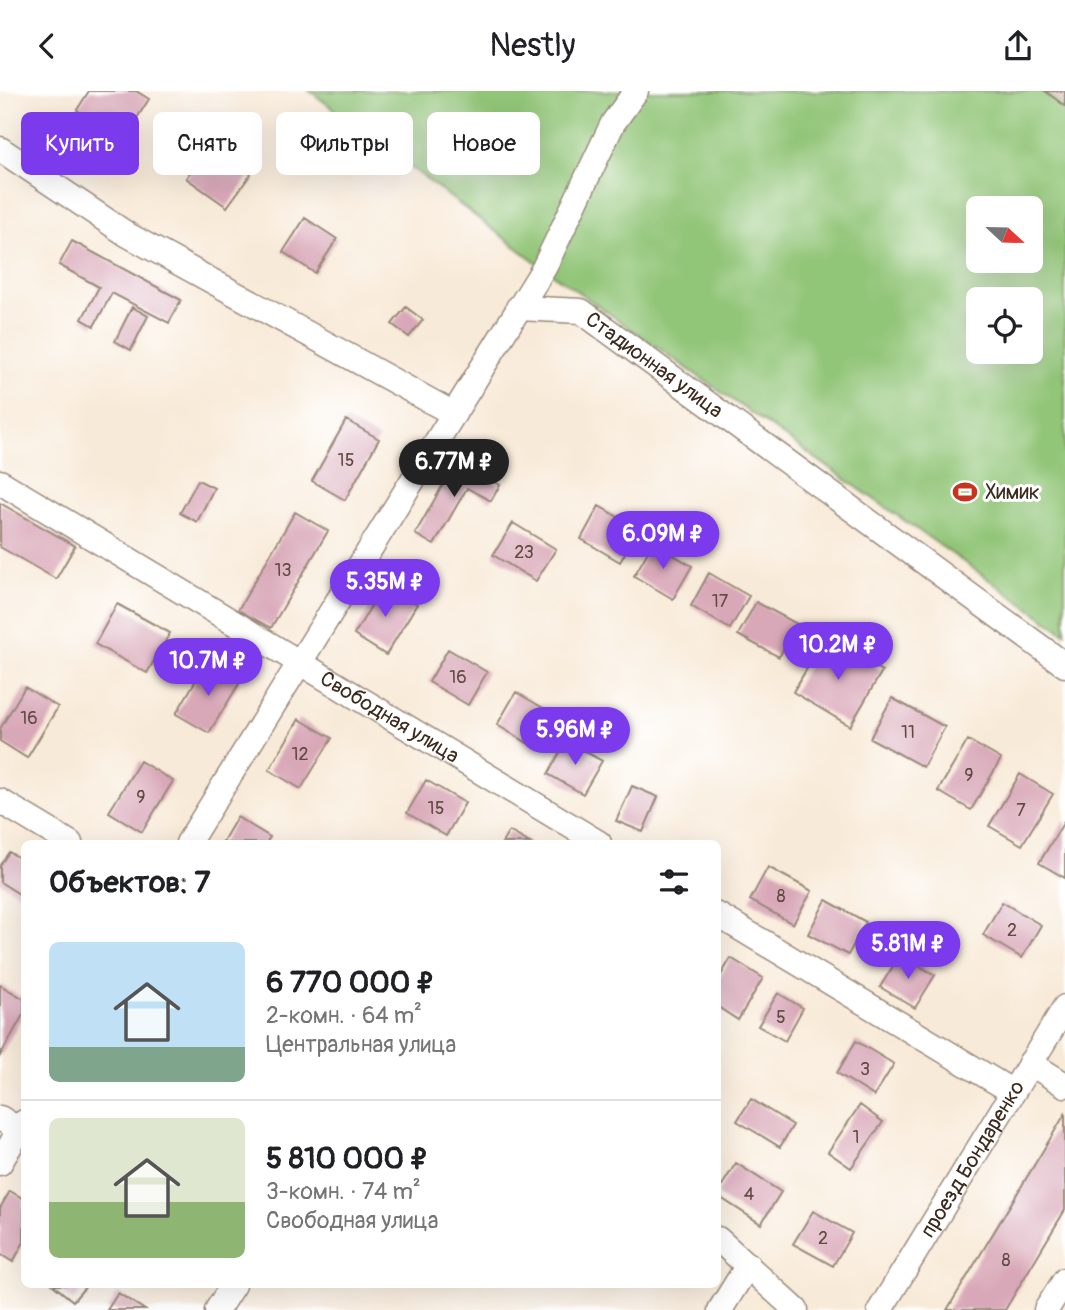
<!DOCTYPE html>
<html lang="ru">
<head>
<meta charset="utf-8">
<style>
	body { margin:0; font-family:Pangolin,sans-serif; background:#f2f2f2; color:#202124; height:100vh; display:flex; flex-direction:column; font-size:26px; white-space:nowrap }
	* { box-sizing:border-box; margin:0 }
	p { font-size:23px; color:#757577 }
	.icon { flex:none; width:38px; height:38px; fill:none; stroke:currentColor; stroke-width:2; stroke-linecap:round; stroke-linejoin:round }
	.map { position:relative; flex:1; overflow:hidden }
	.details { position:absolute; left:21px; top:749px; width:700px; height:448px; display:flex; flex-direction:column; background:#fff; border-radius:10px; box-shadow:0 7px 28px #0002 }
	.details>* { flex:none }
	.hud { position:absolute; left:21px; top:21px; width:700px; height:63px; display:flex; gap:14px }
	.needle { width:46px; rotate:112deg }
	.tools { position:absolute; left:966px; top:105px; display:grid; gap:14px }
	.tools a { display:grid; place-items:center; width:77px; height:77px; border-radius:10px; background:#fff; box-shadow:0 7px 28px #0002; font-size:35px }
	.price { position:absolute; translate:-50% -60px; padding:0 16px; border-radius:24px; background:#7c3aed; color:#fff; font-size:23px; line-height:46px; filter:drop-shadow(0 2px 4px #0008) }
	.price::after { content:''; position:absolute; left:50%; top:42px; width:21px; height:16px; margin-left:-10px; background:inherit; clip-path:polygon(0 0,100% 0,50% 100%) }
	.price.selected { background:#222; color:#fff }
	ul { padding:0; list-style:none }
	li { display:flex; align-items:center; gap:21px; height:175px; padding:0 28px }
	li+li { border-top:2px solid #e0e0e0 }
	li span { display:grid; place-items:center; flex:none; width:196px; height:140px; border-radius:10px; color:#555 }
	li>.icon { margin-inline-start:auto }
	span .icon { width:84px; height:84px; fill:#fffc; stroke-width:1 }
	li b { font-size:30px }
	h2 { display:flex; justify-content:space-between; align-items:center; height:84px; padding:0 28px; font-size:30px }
	.pill { padding:0 24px; border-radius:10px; background:#fff; box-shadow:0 7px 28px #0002; font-size:24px; line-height:63px }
	.pill.selected { background:#7c3aed; color:#fff }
	header { display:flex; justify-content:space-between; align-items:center; height:91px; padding:0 28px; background:#fff; font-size:32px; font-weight:600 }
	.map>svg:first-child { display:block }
</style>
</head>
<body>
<header><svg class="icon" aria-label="back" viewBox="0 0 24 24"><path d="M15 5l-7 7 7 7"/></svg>Nestly<svg class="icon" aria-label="share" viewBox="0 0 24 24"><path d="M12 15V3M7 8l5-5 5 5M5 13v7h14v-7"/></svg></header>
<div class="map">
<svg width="1065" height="1219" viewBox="0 0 1065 1219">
	<rect width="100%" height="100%" fill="#fff"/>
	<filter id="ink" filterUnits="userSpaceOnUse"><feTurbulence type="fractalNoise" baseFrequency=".0143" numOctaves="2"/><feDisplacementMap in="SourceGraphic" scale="14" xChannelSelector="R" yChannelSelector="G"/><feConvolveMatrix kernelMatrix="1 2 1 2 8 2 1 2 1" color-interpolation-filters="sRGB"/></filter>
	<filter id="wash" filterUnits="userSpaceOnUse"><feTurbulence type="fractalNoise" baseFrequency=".00686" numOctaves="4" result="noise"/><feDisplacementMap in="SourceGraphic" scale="28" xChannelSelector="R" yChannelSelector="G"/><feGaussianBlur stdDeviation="1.57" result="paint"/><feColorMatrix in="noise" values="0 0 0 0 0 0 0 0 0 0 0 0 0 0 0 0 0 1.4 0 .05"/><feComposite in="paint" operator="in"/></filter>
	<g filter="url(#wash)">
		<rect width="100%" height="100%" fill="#f8ead8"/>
		<path fill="#91c577" stroke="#66784a" stroke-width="2" fill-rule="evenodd" d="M310,0H1065V542L544,177ZM978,117H1031V170H978ZM978,208H1031V261H978Z"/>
		<g id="blocks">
			<path fill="#d9a8b8" d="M89,0H136L149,8L123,49L77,19Z
				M1045,0H1065V15Z
				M210,54L251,83L227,116L186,87Z
				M305,127L337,148L315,182L283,161Z
				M72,150L181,209L169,232L112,202L94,235L82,228L99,196L59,174Z
				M132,216L148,225L131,259L115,250Z
				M406,216L423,229L409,246L392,233Z
				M346,329L379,348L345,409L312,390Z
				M457,369L500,394L491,410L467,397L434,454L415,443Z
				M198,389L214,397L197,431L180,422Z
				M0,412L75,455L56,488L0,456Z
				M599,415L639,438L620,471L581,448Z
				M295,421L328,440L271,537L238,519Z
				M513,432L556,458L536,490L493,464Z
				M653,452L692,475L673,508L634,485Z
				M709,482L749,505L730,538L691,515Z
				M384,493L417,513L386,564L354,544Z
				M756,511L797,533L779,566L738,544Z
				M117,513L170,542L147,582L95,553Z
				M825,547L882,580L850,635L793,601Z
				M448,558L487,581L468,614L429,591Z
				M206,572L240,591L209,642L176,623Z
				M25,596L58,616L27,667L0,650V638Z
				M516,601L555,624L536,657L497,634Z
				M892,607L945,636L923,676L870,647Z
				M299,628L332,647L301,698L269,679Z
				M968,649L1001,668L971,719L938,700Z
				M566,650L602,670L583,703L548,683Z
				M140,670L173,690L142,741L109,721Z
				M1020,683L1053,703L1022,754L989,735Z
				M426,689L465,712L446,745L407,722Z
				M632,695L658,706L643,741L616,730Z
				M237,726L270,746L266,752H222Z
				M1065,729V787L1039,772Z
				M509,740L530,752H502Z
				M9,761L24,770V806L0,791V774Z
				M768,776L812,800L793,833L750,809Z
				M826,809L866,831L848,864L808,843Z
				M1002,811L1041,834L1022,867L983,844Z
				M900,864L935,884L915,917L880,896Z
				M731,867L763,887L738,929L718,916V889Z
				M0,894L24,908V922L0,965Z
				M778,902L803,917L785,950L758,935Z
				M856,950L894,973L874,1005L837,982Z
				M751,1008L793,1034L780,1056L737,1030Z
				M860,1014L883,1031L851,1077L828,1061Z
				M1065,1023V1119L1005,1219H947Z
				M736,1072L781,1101L761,1133L718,1105V1101Z
				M10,1100L24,1108V1151L13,1171L0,1163V1117Z
				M813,1120L852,1142L833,1175L793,1153Z
				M53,1194H87L73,1210Z
				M118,1202L145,1219H107Z"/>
		</g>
	</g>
	<g filter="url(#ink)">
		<use href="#blocks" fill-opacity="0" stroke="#9a8a7b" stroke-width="2"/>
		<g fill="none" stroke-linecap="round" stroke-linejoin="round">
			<g stroke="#9a8a7b" stroke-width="27">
				<g id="minor">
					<path d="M0,58L128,144L454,323"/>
					<path id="s1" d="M518,217L581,220L1065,574"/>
					<path id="s2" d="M0,391L599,752"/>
					<path d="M0,710L70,752"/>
					<path d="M188,752L544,177L613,32L636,0"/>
					<path d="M718,824L1013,1001"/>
					<path d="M1030,972L1065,994"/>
					<path d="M0,1027L24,1042"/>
					<path d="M0,1072L24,1031"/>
					<path d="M718,1148L796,1219"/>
					<path d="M217,1219L233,1194"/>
					<path d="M720,1219L748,1174"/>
					<path id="s3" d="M880,1219L1065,916"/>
					<path d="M1046,1219L1065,1189"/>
				</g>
			</g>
			<use href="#minor" stroke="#fff" stroke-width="24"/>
		</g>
	</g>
	<defs>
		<g id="stadium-bare" transform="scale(1.89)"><path d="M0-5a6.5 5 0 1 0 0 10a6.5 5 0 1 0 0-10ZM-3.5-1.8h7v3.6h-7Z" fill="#c8321e" stroke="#fff" stroke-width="2.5" paint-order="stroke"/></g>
	</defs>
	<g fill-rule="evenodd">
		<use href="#stadium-bare" x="965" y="401"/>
	</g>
	<g text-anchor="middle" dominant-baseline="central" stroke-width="6" stroke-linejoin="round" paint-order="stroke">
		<g font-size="18" fill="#624a44">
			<text x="346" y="369">15</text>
			<text x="524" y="461">23</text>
			<text x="283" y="479">13</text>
			<text x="720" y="510">17</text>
			<text x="458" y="586">16</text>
			<text x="29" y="627">16</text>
			<text x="908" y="641">11</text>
			<text x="300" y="663">12</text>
			<text x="969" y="684">9</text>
			<text x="141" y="706">9</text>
			<text x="436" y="717">15</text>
			<text x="1021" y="719">7</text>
			<text x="781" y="805">8</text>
			<text x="1012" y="839">2</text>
			<text x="781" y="926">5</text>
			<text x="865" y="978">3</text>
			<text x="856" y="1046">1</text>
			<text x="749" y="1103">4</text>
			<text x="823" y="1147">2</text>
			<text x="1006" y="1169">8</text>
		</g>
		<g font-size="21" fill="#3b2a1e" stroke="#fff">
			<text stroke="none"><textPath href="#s1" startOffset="154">Стадионная улица</textPath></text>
			<text stroke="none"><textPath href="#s2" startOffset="455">Свободная улица</textPath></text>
			<text stroke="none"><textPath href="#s3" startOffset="177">проезд Бондаренко</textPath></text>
		</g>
		<g font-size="21" fill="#3b2a1e" stroke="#fff" text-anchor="start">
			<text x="985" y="401">Химик</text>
		</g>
	</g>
</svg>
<div class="tools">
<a><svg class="needle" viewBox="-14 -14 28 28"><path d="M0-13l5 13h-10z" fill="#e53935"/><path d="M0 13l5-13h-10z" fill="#757577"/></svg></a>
<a><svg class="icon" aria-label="locate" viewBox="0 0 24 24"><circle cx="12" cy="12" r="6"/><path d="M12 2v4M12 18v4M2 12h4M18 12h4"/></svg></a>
</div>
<b class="price selected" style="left:454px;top:408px">6.77M ₽</b>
<b class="price" style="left:663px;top:480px">6.09M ₽</b>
<b class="price" style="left:385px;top:528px">5.35M ₽</b>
<b class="price" style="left:838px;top:591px">10.2M ₽</b>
<b class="price" style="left:208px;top:607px">10.7M ₽</b>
<b class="price" style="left:575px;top:676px">5.96M ₽</b>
<b class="price" style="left:908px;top:890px">5.81M ₽</b>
<div class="hud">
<a class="pill selected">Купить</a>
<a class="pill">Снять</a>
<a class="pill">Фильтры</a>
<a class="pill">Новое</a>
</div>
<section class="details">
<h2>Объектов: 7<svg class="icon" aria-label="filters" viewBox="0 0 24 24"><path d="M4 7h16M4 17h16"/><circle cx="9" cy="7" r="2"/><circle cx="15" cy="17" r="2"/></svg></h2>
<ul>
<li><span style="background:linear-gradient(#bfe0f5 75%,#7fa58c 0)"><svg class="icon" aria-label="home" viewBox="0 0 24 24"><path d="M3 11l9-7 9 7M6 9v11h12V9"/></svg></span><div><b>6 770 000 ₽</b><p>2-комн. · 64 m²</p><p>Центральная улица</p></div></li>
<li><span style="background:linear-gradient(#dfe7d0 60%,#8fb573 0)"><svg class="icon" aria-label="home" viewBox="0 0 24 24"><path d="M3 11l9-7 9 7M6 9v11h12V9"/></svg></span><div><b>5 810 000 ₽</b><p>3-комн. · 74 m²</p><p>Свободная улица</p></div></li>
</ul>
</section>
</div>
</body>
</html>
